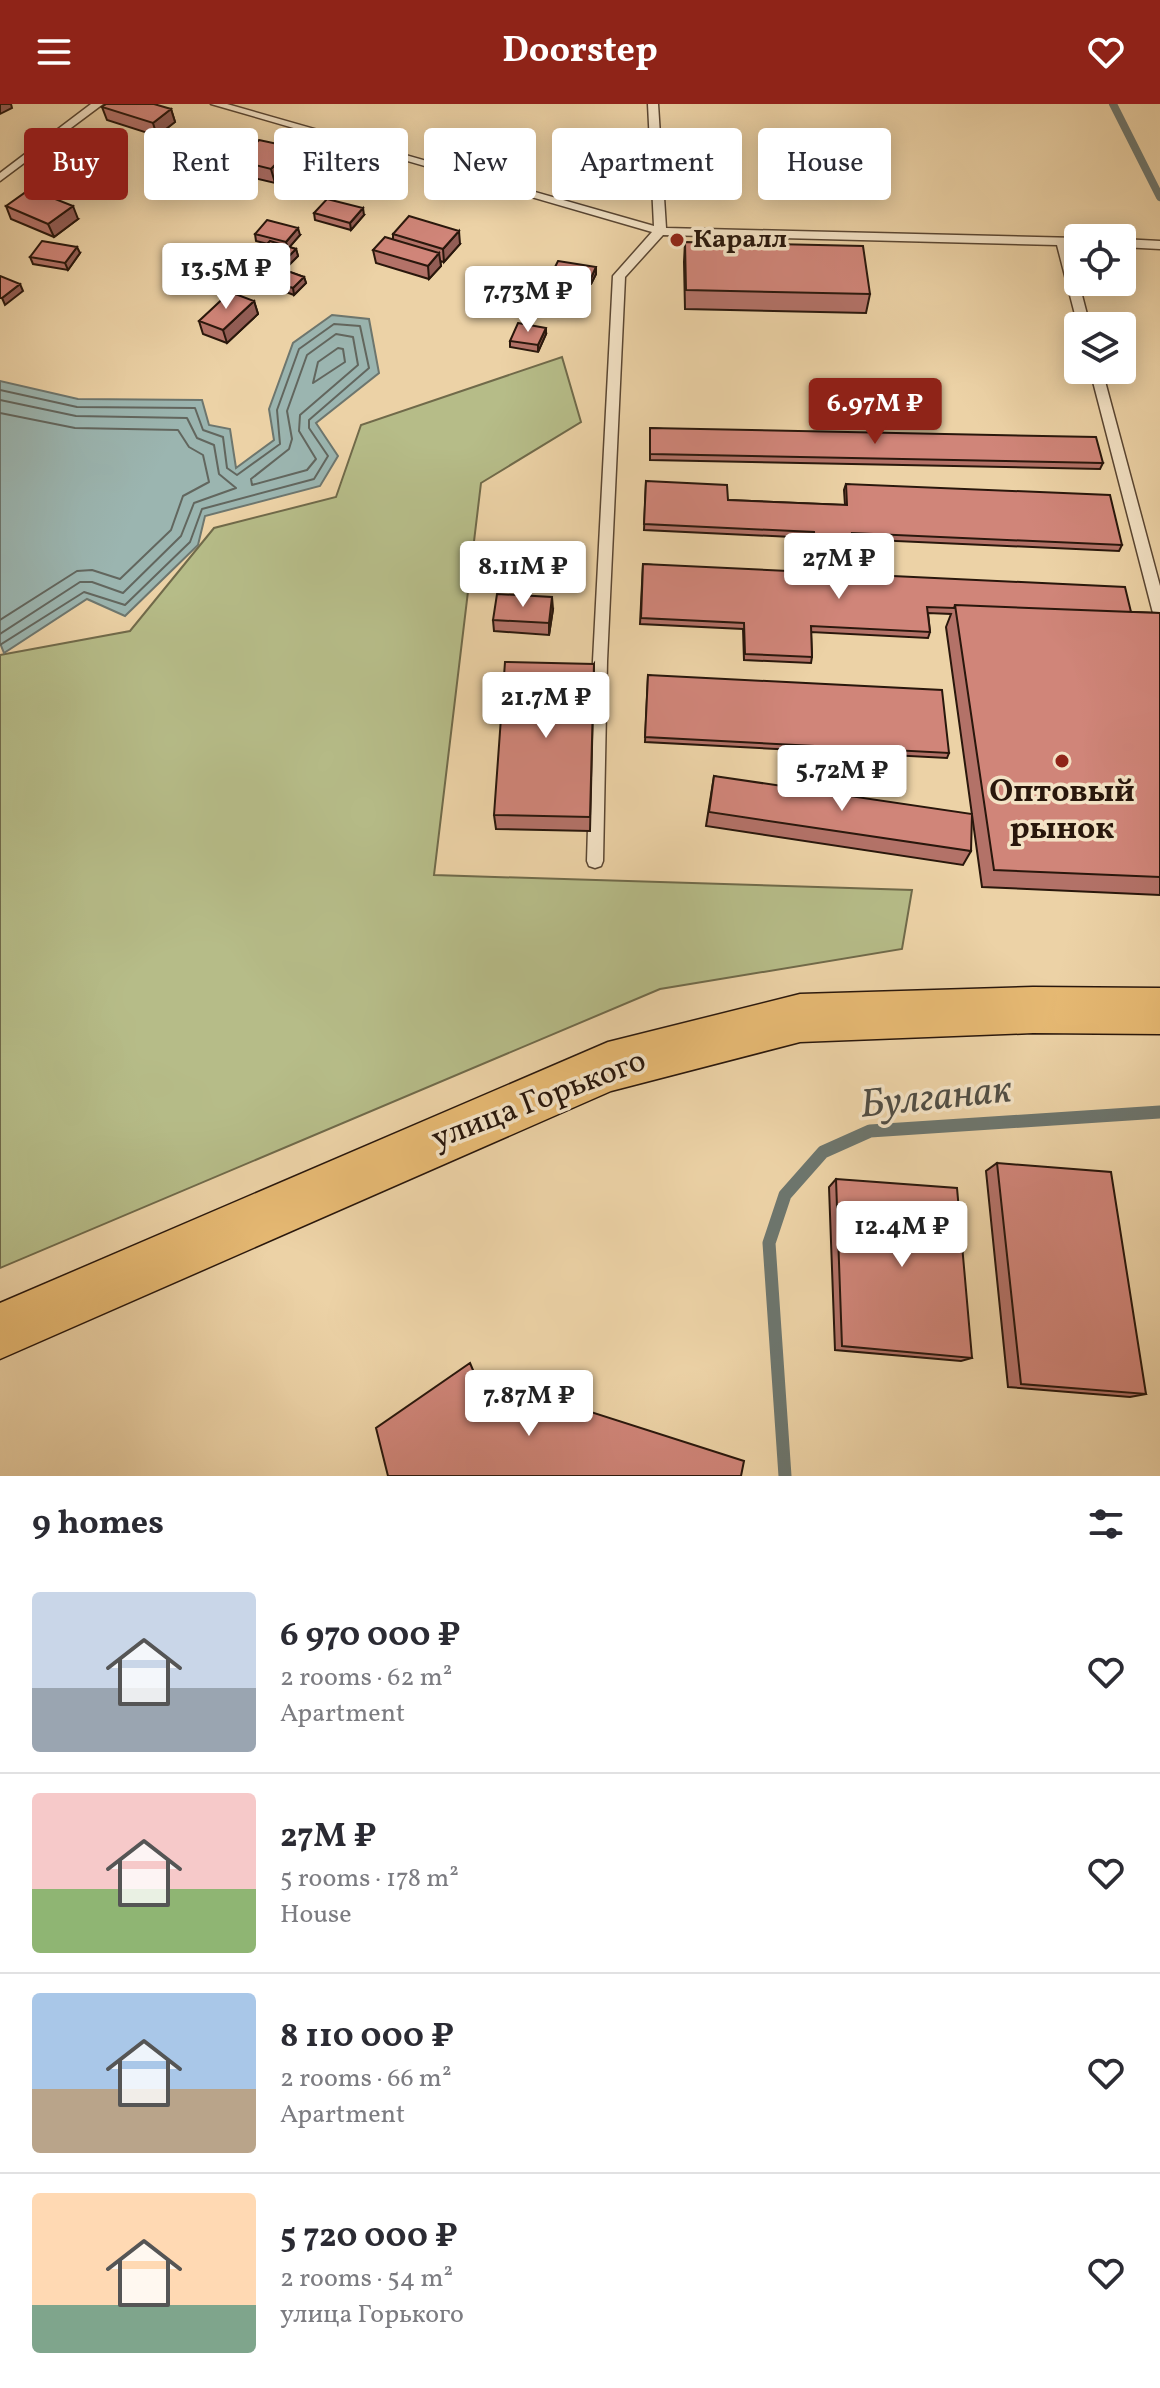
<!DOCTYPE html>
<html lang="en">
<head>
<meta charset="utf-8">
<style>
	body { margin:0; font-family:Vollkorn,serif; background:#f7f7f7; color:#2b2b33; height:100vh; display:flex; flex-direction:column; font-size:30px; white-space:nowrap }
	* { box-sizing:border-box; margin:0 }
	p { font-size:26px; color:#7c7c81 }
	.icon { flex:none; width:44px; height:44px; fill:none; stroke:currentColor; stroke-width:2; stroke-linecap:round; stroke-linejoin:round }
	.map { position:relative; height:1372px; overflow:hidden }
	.details { display:flex; flex-direction:column; background:#fff; flex:1 }
	.details>* { flex:none }
	.top-card { position:absolute; left:24px; top:24px; width:1112px; height:72px; display:flex; gap:16px }
	.fabs { position:absolute; left:1064px; top:120px; display:grid; gap:16px }
	.fabs a { display:grid; place-items:center; width:72px; height:72px; border-radius:8px; background:#fff; box-shadow:0 4px 20px #0003; font-size:40px }
	.price { position:absolute; translate:-50% -68px; padding:0 18px; border-radius:8px; background:#fff; color:#222; font-size:26px; line-height:52px; filter:drop-shadow(0 2px 4px #0008) }
	.price::after { content:''; position:absolute; left:50%; top:48px; width:24px; height:18px; margin-left:-12px; background:inherit; clip-path:polygon(0 0,100% 0,50% 100%) }
	.price.on { background:#8f2418; color:#fff }
	ul { padding:0; list-style:none }
	li { display:flex; align-items:center; gap:24px; height:200px; padding:0 32px }
	li+li { border-top:2px solid #e1e1e2 }
	li span { display:grid; place-items:center; flex:none; width:224px; height:160px; border-radius:8px; color:#555 }
	li>.icon { margin-inline-start:auto }
	span .icon { width:96px; height:96px; fill:#fffc; stroke-width:1 }
	li b { font-size:34px }
	h2 { display:flex; justify-content:space-between; align-items:center; height:96px; padding:0 32px; font-size:34px }
	.chip { padding:0 28px; border-radius:8px; background:#fff; box-shadow:0 4px 20px #0003; font-size:28px; line-height:72px }
	.chip.on { background:#8f2418; color:#fff }
	header { display:flex; justify-content:space-between; align-items:center; height:104px; padding:0 32px; background:#8f2418; color:#fff; font-size:36px; font-weight:700 }
	.map>svg:first-child { display:block }
</style>
</head>
<body>
<header><svg class="icon" aria-label="menu" viewBox="0 0 24 24"><path d="M4 6h16M4 12h16M4 18h16"/></svg>Doorstep<svg class="icon" aria-label="heart" viewBox="0 0 24 24"><path d="M12 20l-8-8c-3-5 5-10 8-4 3-6 11-1 8 4z"/></svg></header>
<div class="map">
<svg width="1160" height="1372" viewBox="0 0 1160 1372">
	<rect width="100%" height="100%" fill="#ecd2a6"/>
	<filter id="stains"><feTurbulence type="fractalNoise" baseFrequency=".0025" numOctaves="4"/><feColorMatrix values="0 0 0 0 .2 0 0 0 0 .09 0 0 0 0 .02 0 0 0 .5 -.17"/></filter>
	<radialGradient id="worn" r=".72"><stop offset=".6" stop-color="#630" stop-opacity="0"/><stop offset="1" stop-color="#630" stop-opacity=".3"/></radialGradient>
	<path fill="#b6bc88" stroke="#706a4a" stroke-width="2" d="M562,253L581,318L481,379L434,771L912,786L902,845L660,885L0,1164V551L130,527L214,424L336,393L361,321Z"/>
	<path fill="#9bb5b0" stroke="#6d766e" stroke-width="2" d="M332,211L369,215L379,269L316,319L338,352L320,382L205,412L198,441L125,512L87,495L4,549L0,539V277L78,295L202,296L209,321L230,325L236,364L274,336L269,305L293,239Z"/>
	<g fill="none" stroke-linecap="round" stroke-linejoin="round">
		<path stroke="#62665e" stroke-width="2" d="M336,230L353,233L358,261L300,311L299,327L316,355L307,366L252,381L251,375L289,345L292,335L287,307L307,251Z
			M338,244L343,245L345,258L313,279L318,258Z
			M0,286L77,303L195,304L203,326L223,333L227,364L237,371L280,340L277,306L299,245L334,220L360,222L369,264L309,316V324L328,352L314,375L202,405L190,438L125,501L84,488L0,541
			M0,296L76,312L187,314L197,334L214,341L219,370L236,384L194,399L181,432L123,489L92,478H80L0,530
			M0,309L75,324L178,326L189,343L203,351L209,378L183,392L171,426L120,475L92,466L77,467L0,516"/>
		<path stroke="#6d766e" stroke-width="8" d="M1113,0L1160,93"/>
		<path stroke="#6d766e" stroke-width="13" d="M785,1372L769,1139L785,1091L823,1048L870,1027L1160,1008"/>
		<g stroke="#5a4632" stroke-width="3">
			<path id="service" d="M91,0H103L0,77V69Z
				M211,0H227L654,122L648,0H658L666,124L1078,134V142L1069,141L1090,222H1078L1057,141L663,131L625,173L607,557L603,757L601,762L595,764L589,762L587,757L593,557L613,172L652,128Z
				M1122,135L1160,137V145L1122,143Z
				M1090,266H1102L1160,482V515L1153,509Z"/>
		</g>
		<g stroke="#29170c" stroke-width="3">
			<path id="primary" d="M1033,883L1160,884V930L1033,929L800,938L611,987L0,1255V1199L608,938L800,890Z"/>
		</g>
		<use href="#service" fill="#f3e2c5" fill-rule="evenodd"/>
		<use href="#primary" fill="#e6b973" fill-rule="evenodd"/>
	</g>
	<path fill="#b37268" stroke="#29170c" stroke-width="2" d="M102,3L171,5L175,18L157,32L107,16Z
		M105,48L109,62L91,75L56,62L51,49Z
		M156,50L245,51L294,57L275,79L242,71L241,66L230,78L161,64Z
		M6,102L78,115L54,133L11,115Z
		M314,109L364,111L351,126L315,116Z
		M255,130L300,131L289,143L296,145L298,152L284,166L304,173L306,179L294,191L257,177L255,171L266,162L257,159L255,152L268,140L256,137Z
		M393,130L460,140L444,158L440,157L441,162L429,175L376,159L373,146L393,135Z
		M685,138L870,190L866,209L685,205L684,158Z
		M80,149L68,166L33,160L30,153Z
		M596,163V170L591,180L553,174V167Z
		M254,197L258,210L227,239L203,230L199,217Z
		M546,230L538,248L510,243V237Z
		M650,324L1103,359L1100,365L650,356Z
		M646,377L728,396L845,401L844,386L846,380L1122,441L1119,447L852,435L853,441L851,447L813,446L812,434L644,426Z
		M643,460L1131,508L1160,509V791L982,783L946,523L951,510L928,509L930,528L928,534L811,528L812,553L811,559L744,556L743,525L640,520Z
		M553,505L549,531L494,527L493,516Z
		M594,560L590,727L496,725L494,711Z
		M648,571L949,649L947,654L645,638Z
		M714,672L971,747L963,761L706,722Z
		M997,1059L1146,1290L1130,1293L1008,1283L986,1067Z
		M836,1075L972,1254L961,1257L835,1246L829,1083Z"/>
	<path fill="#925d55" stroke="#29170c" stroke-width="2" d="M0,0H11L12,4L0,10Z
		M171,5L175,18L157,32L153,19Z
		M292,43L294,57L275,79L271,65Z
		M244,45L247,58L239,57L241,66L230,78L226,65Z
		M105,48L109,62L91,75L86,62Z
		M73,102L78,115L54,133L48,120Z
		M363,104L364,111L351,126L350,119Z
		M298,124L300,131L288,145L286,138Z
		M459,127L460,140L444,158L443,145Z
		M77,143L80,149L68,166L65,159Z
		M296,145L298,152L283,167L281,160Z
		M439,149L441,162L429,175L428,162Z
		M596,163V170L591,180V174Z
		M304,173L306,179L294,191L293,184Z
		M20,180L23,187L5,201L2,194Z
		M254,197L258,210L227,239L223,226Z
		M546,224V230L538,248V241Z
		M552,493L553,505L549,531V519Z"/>
	<path fill="#d08579" stroke="#29170c" stroke-width="2" d="M106,0H154L171,5L153,19L102,3Z
		M174,31L244,45L226,65L156,50Z
		M69,35L105,48L86,62L51,49Z
		M259,36L292,43L271,65L239,57Z
		M30,85L73,102L48,120L6,102Z
		M327,95L363,104L350,119L314,109Z
		M409,112L459,127L443,145L393,130Z
		M267,116L298,124L286,138L255,130Z
		M385,133L439,149L428,162L373,146Z
		M42,137L77,143L65,159L30,153Z
		M270,137L296,145L281,160L255,152Z
		M685,138L863,142L870,190L686,186Z
		M558,157L596,163L591,174L553,167Z
		M268,160L304,173L293,184L255,171Z
		M0,172L20,180L2,194H0Z
		M230,188L254,197L223,226L199,217Z
		M518,219L546,224L538,241L510,237Z
		M650,324L1096,333L1103,359L650,350Z
		M646,377L727,381L728,396L847,401L846,380L1110,391L1122,441L852,429L853,441L815,439L814,428L644,420Z
		M643,460L1125,483L1131,508L955,501L954,504L927,503L930,528L811,522L812,553L745,550L744,519L641,514Z
		M497,490L552,493L549,519L493,516Z
		M955,501L1160,509V773L994,766Z
		M505,558L594,560L590,713L494,711Z
		M648,571L942,586L949,649L645,633Z
		M714,672L972,710L971,747L709,708Z
		M997,1059L1111,1068L1146,1290L1021,1280Z
		M836,1075L957,1084L972,1254L842,1242Z
		M470,1259L475,1271L744,1357L741,1372H388L376,1324Z"/>
	<g fill="#8f2418" stroke="#f3e2c5" stroke-width="3">
		<circle cx="677" cy="136" r="8"/>
		<circle cx="1062" cy="657" r="8"/>
	</g>
	<g text-anchor="middle" dominant-baseline="central" stroke-width="7" stroke-linejoin="round" paint-order="stroke">
		<g font-size="26" font-weight="bold" fill="#29170c" stroke="#f3e2c5" text-anchor="start">
			<text x="693" y="136">Каралл</text>
		</g>
		<g font-size="32" font-weight="bold" fill="#29170c" stroke="#f3e2c5">
			<text x="1062" y="689">Оптовый<tspan x="1062" dy="37">рынок</tspan></text>
		</g>
		<g font-size="32" fill="#29170c" stroke="#f3e2c5">
			<text transform="translate(539 997) rotate(-21)">улица Горького</text>
		</g>
		<g font-size="40" font-style="italic" fill="#514e45" stroke="#f3e2c5">
			<text transform="translate(936 995) rotate(-6)">Булганак</text>
		</g>
	</g>
	<rect width="100%" height="100%" filter="url(#stains)"/>
	<rect width="100%" height="100%" fill="url(#worn)"/>
</svg>
<div class="fabs">
<a><svg class="icon" aria-label="locate" viewBox="0 0 24 24"><circle cx="12" cy="12" r="6"/><path d="M12 2v4M12 18v4M2 12h4M18 12h4"/></svg></a>
<a><svg class="icon" aria-label="layers" viewBox="0 0 24 24"><path d="M12 4l9 5-9 5-9-5zM3 14l9 5 9-5"/></svg></a>
</div>
<b class="price" style="left:226px;top:207px">13.5M ₽</b>
<b class="price" style="left:528px;top:230px">7.73M ₽</b>
<b class="price on" style="left:875px;top:342px">6.97M ₽</b>
<b class="price" style="left:839px;top:497px">27M ₽</b>
<b class="price" style="left:523px;top:505px">8.11M ₽</b>
<b class="price" style="left:546px;top:636px">21.7M ₽</b>
<b class="price" style="left:842px;top:709px">5.72M ₽</b>
<b class="price" style="left:902px;top:1165px">12.4M ₽</b>
<b class="price" style="left:529px;top:1334px">7.87M ₽</b>
<div class="top-card">
<a class="chip on">Buy</a>
<a class="chip">Rent</a>
<a class="chip">Filters</a>
<a class="chip">New</a>
<a class="chip">Apartment</a>
<a class="chip">House</a>
</div>
</div>
<section class="details">
<h2>9 homes<svg class="icon" aria-label="filters" viewBox="0 0 24 24"><path d="M4 7h16M4 17h16"/><circle cx="9" cy="7" r="2"/><circle cx="15" cy="17" r="2"/></svg></h2>
<ul>
<li><span style="background:linear-gradient(#c9d6e8 60%,#9aa5b1 0)"><svg class="icon" aria-label="home" viewBox="0 0 24 24"><path d="M3 11l9-7 9 7M6 9v11h12V9"/></svg></span><div><b>6 970 000 ₽</b><p>2 rooms · 62 m²</p><p>Apartment</p></div><svg class="icon" aria-label="heart" viewBox="0 0 24 24"><path d="M12 20l-8-8c-3-5 5-10 8-4 3-6 11-1 8 4z"/></svg></li>
<li><span style="background:linear-gradient(#f6c9c9 60%,#8fb573 0)"><svg class="icon" aria-label="home" viewBox="0 0 24 24"><path d="M3 11l9-7 9 7M6 9v11h12V9"/></svg></span><div><b>27M ₽</b><p>5 rooms · 178 m²</p><p>House</p></div><svg class="icon" aria-label="heart" viewBox="0 0 24 24"><path d="M12 20l-8-8c-3-5 5-10 8-4 3-6 11-1 8 4z"/></svg></li>
<li><span style="background:linear-gradient(#a9c7e8 60%,#b9a48a 0)"><svg class="icon" aria-label="home" viewBox="0 0 24 24"><path d="M3 11l9-7 9 7M6 9v11h12V9"/></svg></span><div><b>8 110 000 ₽</b><p>2 rooms · 66 m²</p><p>Apartment</p></div><svg class="icon" aria-label="heart" viewBox="0 0 24 24"><path d="M12 20l-8-8c-3-5 5-10 8-4 3-6 11-1 8 4z"/></svg></li>
<li><span style="background:linear-gradient(#ffd9b3 70%,#7fa58c 0)"><svg class="icon" aria-label="home" viewBox="0 0 24 24"><path d="M3 11l9-7 9 7M6 9v11h12V9"/></svg></span><div><b>5 720 000 ₽</b><p>2 rooms · 54 m²</p><p>улица Горького</p></div><svg class="icon" aria-label="heart" viewBox="0 0 24 24"><path d="M12 20l-8-8c-3-5 5-10 8-4 3-6 11-1 8 4z"/></svg></li>
</ul>
</section>
</body>
</html>
